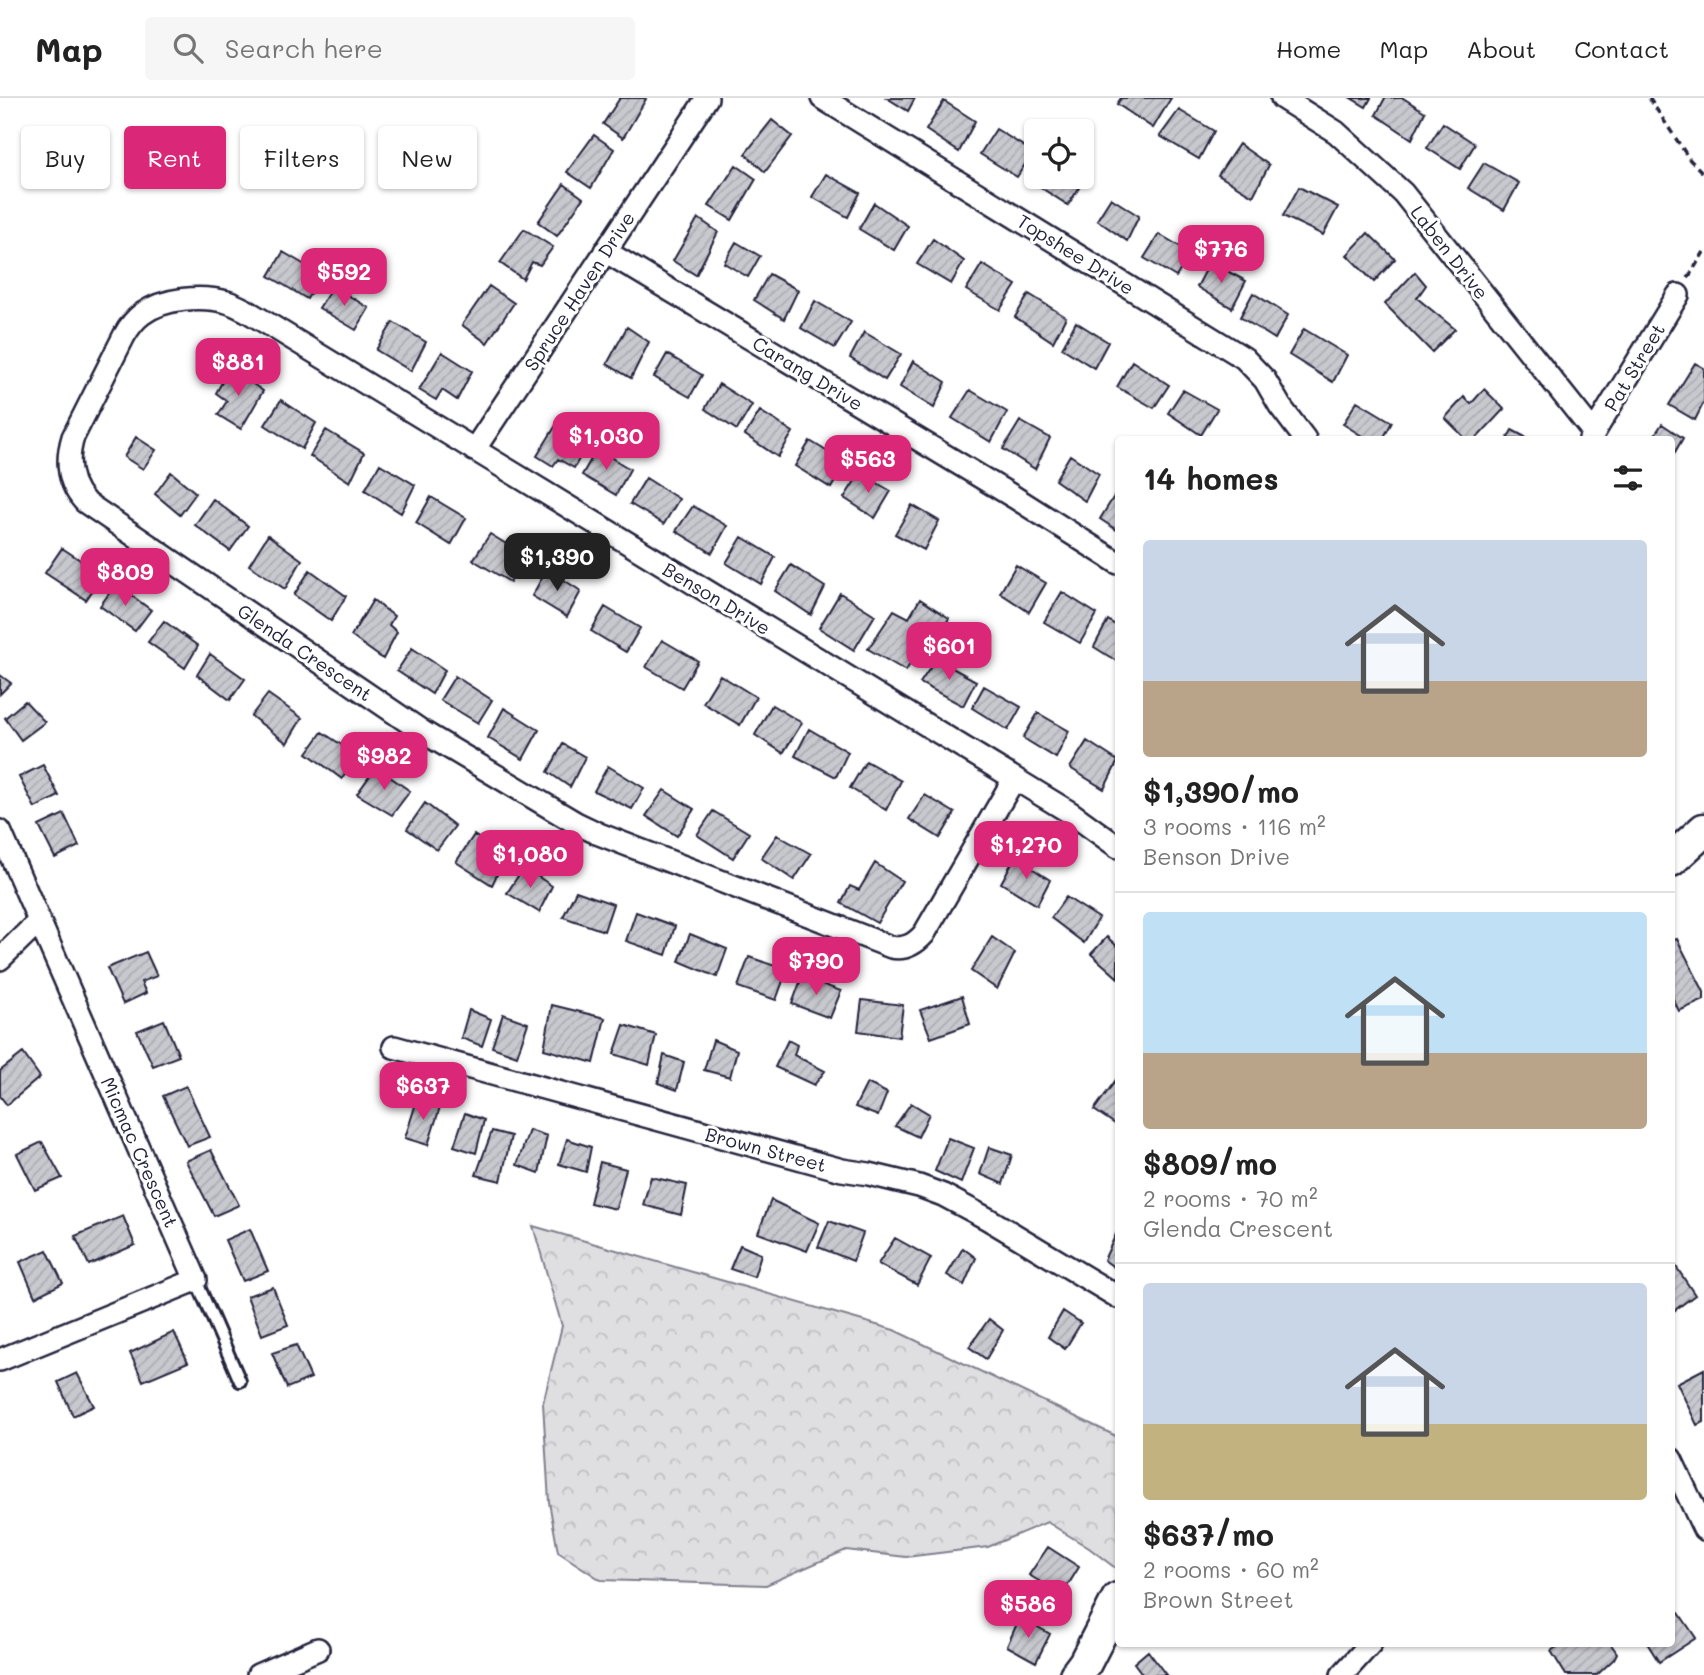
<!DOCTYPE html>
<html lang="en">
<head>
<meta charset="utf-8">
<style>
	body { margin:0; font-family:Mali,sans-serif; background:#f6f6f6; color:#222; height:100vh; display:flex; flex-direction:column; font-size:26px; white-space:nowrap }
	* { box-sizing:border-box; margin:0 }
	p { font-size:23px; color:#767676 }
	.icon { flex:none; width:38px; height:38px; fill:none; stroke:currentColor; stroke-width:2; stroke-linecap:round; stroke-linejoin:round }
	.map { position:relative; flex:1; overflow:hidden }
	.sheet { position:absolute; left:1115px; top:338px; width:560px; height:1211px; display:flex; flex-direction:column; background:#fff; border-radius:7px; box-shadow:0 2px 5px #0004 }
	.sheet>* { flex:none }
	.guide { position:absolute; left:21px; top:28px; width:665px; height:63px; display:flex; gap:14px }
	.fabs { position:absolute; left:1024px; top:21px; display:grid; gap:14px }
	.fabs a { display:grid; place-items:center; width:70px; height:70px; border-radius:7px; background:#fff; box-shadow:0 2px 5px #0004; font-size:35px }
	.price { position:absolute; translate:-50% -60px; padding:0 16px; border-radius:14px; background:#db2777; color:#fff; font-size:23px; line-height:46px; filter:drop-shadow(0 2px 4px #0008) }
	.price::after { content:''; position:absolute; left:50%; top:42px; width:21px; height:16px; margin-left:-10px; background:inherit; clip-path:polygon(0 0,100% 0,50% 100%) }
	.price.active { background:#222; color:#fff }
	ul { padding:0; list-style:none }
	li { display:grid; align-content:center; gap:14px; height:371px; padding:0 28px }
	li+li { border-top:2px solid #e0e0e0 }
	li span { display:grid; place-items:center; height:217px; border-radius:7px; color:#555 }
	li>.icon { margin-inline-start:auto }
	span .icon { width:126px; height:126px; fill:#fffc; stroke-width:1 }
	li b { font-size:30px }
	h2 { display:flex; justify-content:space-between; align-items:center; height:84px; padding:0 28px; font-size:30px }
	.pill { padding:0 24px; border-radius:7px; background:#fff; box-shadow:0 2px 5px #0004; font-size:24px; line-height:63px }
	.pill.active { background:#db2777; color:#fff }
	header { display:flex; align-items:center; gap:42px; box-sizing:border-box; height:98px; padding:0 35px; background:#fff; border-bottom:2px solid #e0e0e0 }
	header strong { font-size:33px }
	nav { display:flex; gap:38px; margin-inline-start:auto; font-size:24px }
	.search { width:490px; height:63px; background:#f6f6f6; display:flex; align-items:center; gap:18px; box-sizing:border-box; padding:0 24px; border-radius:7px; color:#767676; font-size:26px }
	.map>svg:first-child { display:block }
</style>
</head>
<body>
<header>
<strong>Map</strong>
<div class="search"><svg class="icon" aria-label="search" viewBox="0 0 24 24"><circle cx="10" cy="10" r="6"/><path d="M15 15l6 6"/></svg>Search here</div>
<nav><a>Home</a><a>Map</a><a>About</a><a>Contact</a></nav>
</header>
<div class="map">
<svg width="1704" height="1577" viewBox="0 0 1704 1577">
	<defs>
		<pattern id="park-crowns" width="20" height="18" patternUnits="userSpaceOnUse" patternTransform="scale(1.75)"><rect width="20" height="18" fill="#dfdfe2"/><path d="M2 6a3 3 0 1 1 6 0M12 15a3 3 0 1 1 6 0" fill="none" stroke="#bfbfc3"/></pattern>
		<pattern id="building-hatch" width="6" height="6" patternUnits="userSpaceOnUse" patternTransform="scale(1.75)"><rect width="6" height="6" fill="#c8c8cf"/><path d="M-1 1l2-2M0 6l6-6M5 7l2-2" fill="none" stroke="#acacb3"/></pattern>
	</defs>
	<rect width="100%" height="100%" fill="#fff"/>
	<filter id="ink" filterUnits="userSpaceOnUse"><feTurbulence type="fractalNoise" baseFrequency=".0143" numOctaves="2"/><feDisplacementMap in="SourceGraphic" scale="14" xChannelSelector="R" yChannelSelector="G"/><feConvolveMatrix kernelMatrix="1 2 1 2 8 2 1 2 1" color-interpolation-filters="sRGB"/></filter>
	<g filter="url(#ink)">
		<path fill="url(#park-crowns)" stroke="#80808e" stroke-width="2" d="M533,1128L894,1232L1118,1339V1472L1089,1450L1047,1424L988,1449L906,1459L846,1452L766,1487L601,1482L558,1454L549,1404L543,1305L562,1228Z"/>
		<path fill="url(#building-hatch)" stroke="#22223b" stroke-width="2" d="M620,0H644L646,1L623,40L603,26Z
			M887,0H915L908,13Z
			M1121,0H1171L1153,30L1117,6Z
			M1351,0H1371L1366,9Z
			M1385,0H1403L1425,14L1412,41L1376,17Z
			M944,3L975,23L959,54L926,32Z
			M1179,12L1214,33L1199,61L1160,38Z
			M772,22L792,38L765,74L745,56Z
			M1443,25L1475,46L1460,71L1427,50Z
			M996,31L1033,54L1017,79L980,56Z
			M594,37L614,51L591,90L567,74Z
			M1239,46L1269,67L1253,98L1218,77Z
			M1484,65L1519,85L1504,112L1468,90Z
			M736,67L756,81L732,122L709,108Z
			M826,76L860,95L848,119L812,99Z
			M1036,78L1079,79L1084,82L1068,107L1032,84Z
			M564,86L583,100L557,138L538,124Z
			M1299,89L1338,109L1323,137L1283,118Z
			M1111,100L1139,118L1127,143L1097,122Z
			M874,105L908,128L894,152L859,131Z
			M698,120L718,134L696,177L673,163Z
			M524,131L553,149L540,167L532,164L523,181L500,165Z
			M1368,135L1395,161L1374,184L1347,157Z
			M1159,136L1191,155L1176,179L1144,160Z
			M933,141L964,163L951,186L917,166Z
			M736,144L760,158L748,179L724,165Z
			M283,154L322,177L307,201L269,178Z
			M1210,164L1246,183L1232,210L1197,189Z
			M982,166L1016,187L1000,212L966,192Z
			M1415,174L1426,187L1417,200L1455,231L1432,254L1385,206Z
			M769,176L798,192L784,221L754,202Z
			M333,188L369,210L356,232L319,210Z
			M489,188L514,205L487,245L462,227Z
			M1253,195L1288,217L1275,241L1240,219Z
			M1029,196L1066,219L1053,244L1015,219Z
			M815,203L851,224L835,250L801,230Z
			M393,224L426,244L411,273L376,252Z
			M1076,224L1108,244L1094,270L1062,250Z
			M627,229L649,244L631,280L607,266Z
			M1304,231L1347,257L1333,284L1289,257Z
			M864,234L901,256L885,282L850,260Z
			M442,254L472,273L457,302L442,292L436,302L419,292Z
			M667,256L702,277L690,299L654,279Z
			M913,263L946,284L934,310L900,289Z
			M1132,263L1169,287L1154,310L1117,289Z
			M1695,265L1704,270V304L1695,322L1669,307Z
			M230,270L263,293L241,331L218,317L227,303L216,295Z
			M719,286L752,307L737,332L705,311Z
			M1484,291L1504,311L1476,341H1466L1445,320L1464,299L1471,306Z
			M970,292L1007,314L991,344L952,320Z
			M1183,292L1217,311L1201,337L1168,315Z
			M281,302L316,325L302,351L265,327Z
			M1357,303L1392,324L1383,341H1367L1343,326Z
			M760,313L793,334L778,359L745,337Z
			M1020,323L1050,340L1035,371L1003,351Z
			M558,324L590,342L574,370L558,361L553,368L537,358Z
			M1662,326L1683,340L1671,361V341H1652Z
			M326,332L364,355L350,384L310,358Z
			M1512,332L1529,341H1507Z
			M136,339L156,352L143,371L124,359Z
			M810,343L846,365L831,390L795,368Z
			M597,351L630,371L616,397L582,377Z
			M1070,357L1099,376L1085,403L1055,382Z
			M380,366L415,387L401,415L365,392Z
			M171,374L196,395L180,417L155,396Z
			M860,375L891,393L875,420L844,400Z
			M646,380L679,401L664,426L630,406Z
			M1118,392V433L1100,421Z
			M431,399L466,420L451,447L416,425Z
			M213,401L248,428L230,453L195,427Z
			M912,407L939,423L924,452L895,436Z
			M693,408L727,428L712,455L676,433Z
			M490,436L526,458L510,484L473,462Z
			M268,437L302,462L285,491L249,467Z
			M742,439L775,459L761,486L726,465Z
			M62,450L103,477L86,502L45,475Z
			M791,467L825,489L811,517L775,493Z
			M1016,467L1046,485L1029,514L1000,495Z
			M547,471L581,493L567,519L532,498Z
			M310,472L346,498L331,523L294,497Z
			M116,486L151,512L135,533L100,508Z
			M1062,494L1097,516L1080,545L1044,524Z
			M840,495L875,517L854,552L819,530Z
			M920,501L949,520L930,558L918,552L906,573L868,551L894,512L909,520Z
			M373,502L394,518L389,527L397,534L383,561L351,538Z
			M605,509L640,530L626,554L591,533Z
			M1108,522L1118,529V564L1094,549Z
			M164,523L198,548L185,570L148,544Z
			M662,542L698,563L682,590L646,569Z
			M412,550L445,572L432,596L397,573Z
			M210,556L245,581L230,602L197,577Z
			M936,561L976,583L963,608L920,585Z
			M0,577L11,585L0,596Z
			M720,577L756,599L740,627L703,605Z
			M455,578L492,602L478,625L440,602Z
			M984,588L1021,609L1008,632L972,610Z
			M268,596L302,620L287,645L251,618Z
			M25,603L45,624L21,642L5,620Z
			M772,607L802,625L783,655L755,637Z
			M504,610L539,632L523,661L488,640Z
			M1038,615L1069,633L1056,660L1023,640Z
			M809,631L848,654L836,679L795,658Z
			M322,634L357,657L342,681L307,655Z
			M1087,643L1118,663L1104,691L1070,670Z
			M563,646L585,659L570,689L548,674Z
			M866,663L901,683L886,712L850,690Z
			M43,667L59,698L35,710L19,679Z
			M608,668L644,690L632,711L594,693Z
			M376,669L410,693L392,717L357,696Z
			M664,692L694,711L677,738L646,718Z
			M925,697L955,715L940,740L909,721Z
			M425,705L455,728L437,752L407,731Z
			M713,713L749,735L733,760L697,737Z
			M64,716L79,748L55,760L39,728Z
			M474,737L506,758L492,787L456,764Z
			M777,737L811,756L794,782L761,760Z
			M1015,759L1050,782L1037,807L1001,785Z
			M875,765L902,783L877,825L841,805L850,788L859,792Z
			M524,769L552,788L539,814L507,795Z
			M576,793L613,806L604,833L563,819Z
			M1066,799L1099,820L1084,845L1051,820Z
			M636,814L675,828L666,857L626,843Z
			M690,836L727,851L717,879L679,863Z
			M992,839L1015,855L997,891L971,873Z
			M1107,839L1118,849V880L1091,856Z
			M1677,841L1704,894V902L1679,913L1671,897V843Z
			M146,854L157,878L141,884L146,895L123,906L107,870Z
			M749,859L787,872L776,902L738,889Z
			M802,879L841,893L830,920L792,906Z
			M962,898L970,926L931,940L920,912Z
			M862,902L903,907L899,939L858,933Z
			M552,907L605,920L594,965L544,951Z
			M469,912L491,921L482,948L461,940Z
			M503,916L528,925L517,958L492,949Z
			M164,922L179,958L153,968L137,933Z
			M624,927L656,937L649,967L614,956Z
			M713,942L737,952L730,979L704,972Z
			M788,942L797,947L794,957L825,973L814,987L775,969Z
			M23,955L40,979L7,1007L0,998V973Z
			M664,957L684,964L677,992L658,985Z
			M1118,979V1028L1094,1012Z
			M867,985L887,995L878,1018L855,1009Z
			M186,988L210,1039L187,1048L163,998Z
			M418,999L440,1009L428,1047L405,1040Z
			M911,1005L929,1016L918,1039L895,1028Z
			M465,1015L484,1022L476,1055L454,1048Z
			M529,1032L547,1038L539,1075L517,1067Z
			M492,1033L511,1038L501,1083L476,1077Z
			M948,1040L974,1050L961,1085L935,1073Z
			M567,1041L591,1049L586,1074L559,1066Z
			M42,1044L62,1080L35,1092L17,1056Z
			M989,1049L1012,1057L1003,1086L980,1076Z
			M211,1052L239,1107L214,1118L186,1063Z
			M600,1064L626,1071L616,1111L590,1105Z
			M651,1079L687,1087L681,1117L643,1107Z
			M771,1102L819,1125L807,1153L758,1135Z
			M123,1118L135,1147L89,1167L75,1138Z
			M829,1123L863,1135L853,1163L818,1149Z
			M250,1131L268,1173L243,1183L225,1142Z
			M1118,1132V1172L1104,1162Z
			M895,1140L931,1160L917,1187L878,1166Z
			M740,1147L761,1156L754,1179L730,1171Z
			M963,1150L976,1160L964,1187L947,1177Z
			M47,1152L63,1185L35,1199L20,1164Z
			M1671,1161L1695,1197L1671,1215Z
			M273,1189L288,1227L262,1237L247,1198Z
			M1063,1213L1081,1225L1065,1251L1048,1239Z
			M989,1221L1003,1232L986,1261L969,1249Z
			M174,1234L188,1264L143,1283L130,1255Z
			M296,1247L311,1280L287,1290L272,1255Z
			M1704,1271V1324L1697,1327L1677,1285Z
			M77,1275L94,1308L73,1318L58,1284Z
			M1048,1449L1079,1469L1062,1497L1029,1477Z
			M1679,1515L1696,1540L1659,1564L1647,1545H1671V1520Z
			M1020,1519L1050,1536L1036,1564L1007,1548Z
			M1562,1545H1610L1617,1555L1614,1561L1597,1577H1566L1551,1553Z
			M1148,1553L1166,1577H1143L1134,1565Z"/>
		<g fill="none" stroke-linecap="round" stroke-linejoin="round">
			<g stroke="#22223b" stroke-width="16">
				<path id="service" d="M196,1182L240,1283"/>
			</g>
			<g stroke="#22223b" stroke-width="26">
				<path id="minor" d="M822,0L1244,260L1265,282L1280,308L1305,341
					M1282,0L1336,34L1403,95L1594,335
					M605,153L1014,399L1118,465
					M1590,341L1678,197
					M474,352L707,0
					M1014,681L924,836C915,846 905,852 891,849L599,736L576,725L423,634L85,404C68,385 66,362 73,339L124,238C129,229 134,222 142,216C164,200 201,197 227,204C234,206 241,210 247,213L1071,715L1118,749
					M0,733L196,1182L0,1262
					M0,861L39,823
					M394,949L842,1072L869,1076L919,1088L943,1097L988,1121L1118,1199
					M1671,1361L1704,1431
					M258,1577L318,1551
					M1342,1577L1371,1545"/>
			</g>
			<g stroke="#22223b" stroke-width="37">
				<path id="secondary" d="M1671,762L1704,732
					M1076,1577L1085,1565L1118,1501"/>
			</g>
			<path stroke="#22223b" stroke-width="3.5" stroke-dasharray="7 5" stroke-linecap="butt" d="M1649,0L1690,62L1704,76
				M1688,180L1704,154"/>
			<use href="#service" stroke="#fff" stroke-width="10"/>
			<use href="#minor" stroke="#fff" stroke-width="21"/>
			<use href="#secondary" stroke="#fff" stroke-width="32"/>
		</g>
	</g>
	<g text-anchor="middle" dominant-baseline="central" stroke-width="6" stroke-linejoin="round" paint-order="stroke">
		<g font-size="19" fill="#22223b" stroke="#fff">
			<text transform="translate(1450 154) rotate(52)">Laben Drive</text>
			<text transform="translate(1076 156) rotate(32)">Topshee Drive</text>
			<text transform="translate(579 193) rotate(-57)">Spruce Haven Drive</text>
			<text transform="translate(1634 269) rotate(-59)">Pat Street</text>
			<text transform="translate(808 275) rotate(31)">Carang Drive</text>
			<text transform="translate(717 500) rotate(31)">Benson Drive</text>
			<text transform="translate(305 554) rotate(34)">Glenda Crescent</text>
			<text transform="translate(766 1051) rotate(15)">Brown Street</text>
			<text transform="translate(140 1054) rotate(66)">Micmac Crescent</text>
		</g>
	</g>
</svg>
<div class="fabs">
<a><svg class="icon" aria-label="locate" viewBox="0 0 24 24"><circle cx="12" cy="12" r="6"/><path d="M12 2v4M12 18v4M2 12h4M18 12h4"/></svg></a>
</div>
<b class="price" style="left:1221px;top:187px">$776</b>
<b class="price" style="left:344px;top:210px">$592</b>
<b class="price" style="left:238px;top:300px">$881</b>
<b class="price" style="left:606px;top:374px">$1,030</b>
<b class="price" style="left:868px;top:397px">$563</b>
<b class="price active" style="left:557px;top:495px">$1,390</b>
<b class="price" style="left:125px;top:510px">$809</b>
<b class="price" style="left:949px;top:584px">$601</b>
<b class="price" style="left:384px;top:694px">$982</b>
<b class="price" style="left:1026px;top:783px">$1,270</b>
<b class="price" style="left:530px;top:792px">$1,080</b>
<b class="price" style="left:816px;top:899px">$790</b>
<b class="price" style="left:423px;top:1024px">$637</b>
<b class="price" style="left:1028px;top:1542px">$586</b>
<div class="guide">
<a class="pill">Buy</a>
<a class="pill active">Rent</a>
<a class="pill">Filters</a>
<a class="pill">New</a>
</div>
<section class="sheet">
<h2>14 homes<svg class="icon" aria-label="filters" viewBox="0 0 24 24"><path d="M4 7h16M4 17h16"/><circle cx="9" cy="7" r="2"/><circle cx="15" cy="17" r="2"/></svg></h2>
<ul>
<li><span style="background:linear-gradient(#c9d6e8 65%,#b9a48a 0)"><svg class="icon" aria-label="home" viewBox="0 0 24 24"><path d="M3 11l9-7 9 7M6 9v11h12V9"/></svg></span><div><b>$1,390/mo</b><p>3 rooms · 116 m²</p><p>Benson Drive</p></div></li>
<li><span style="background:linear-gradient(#bfe0f5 65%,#b9a48a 0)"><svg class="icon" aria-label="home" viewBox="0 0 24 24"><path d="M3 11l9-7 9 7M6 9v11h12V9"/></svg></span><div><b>$809/mo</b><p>2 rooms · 70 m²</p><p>Glenda Crescent</p></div></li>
<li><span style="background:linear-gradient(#c9d6e8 65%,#c2b280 0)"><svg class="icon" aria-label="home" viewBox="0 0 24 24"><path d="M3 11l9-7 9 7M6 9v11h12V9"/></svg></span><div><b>$637/mo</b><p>2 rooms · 60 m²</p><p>Brown Street</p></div></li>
</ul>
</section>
</div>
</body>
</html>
